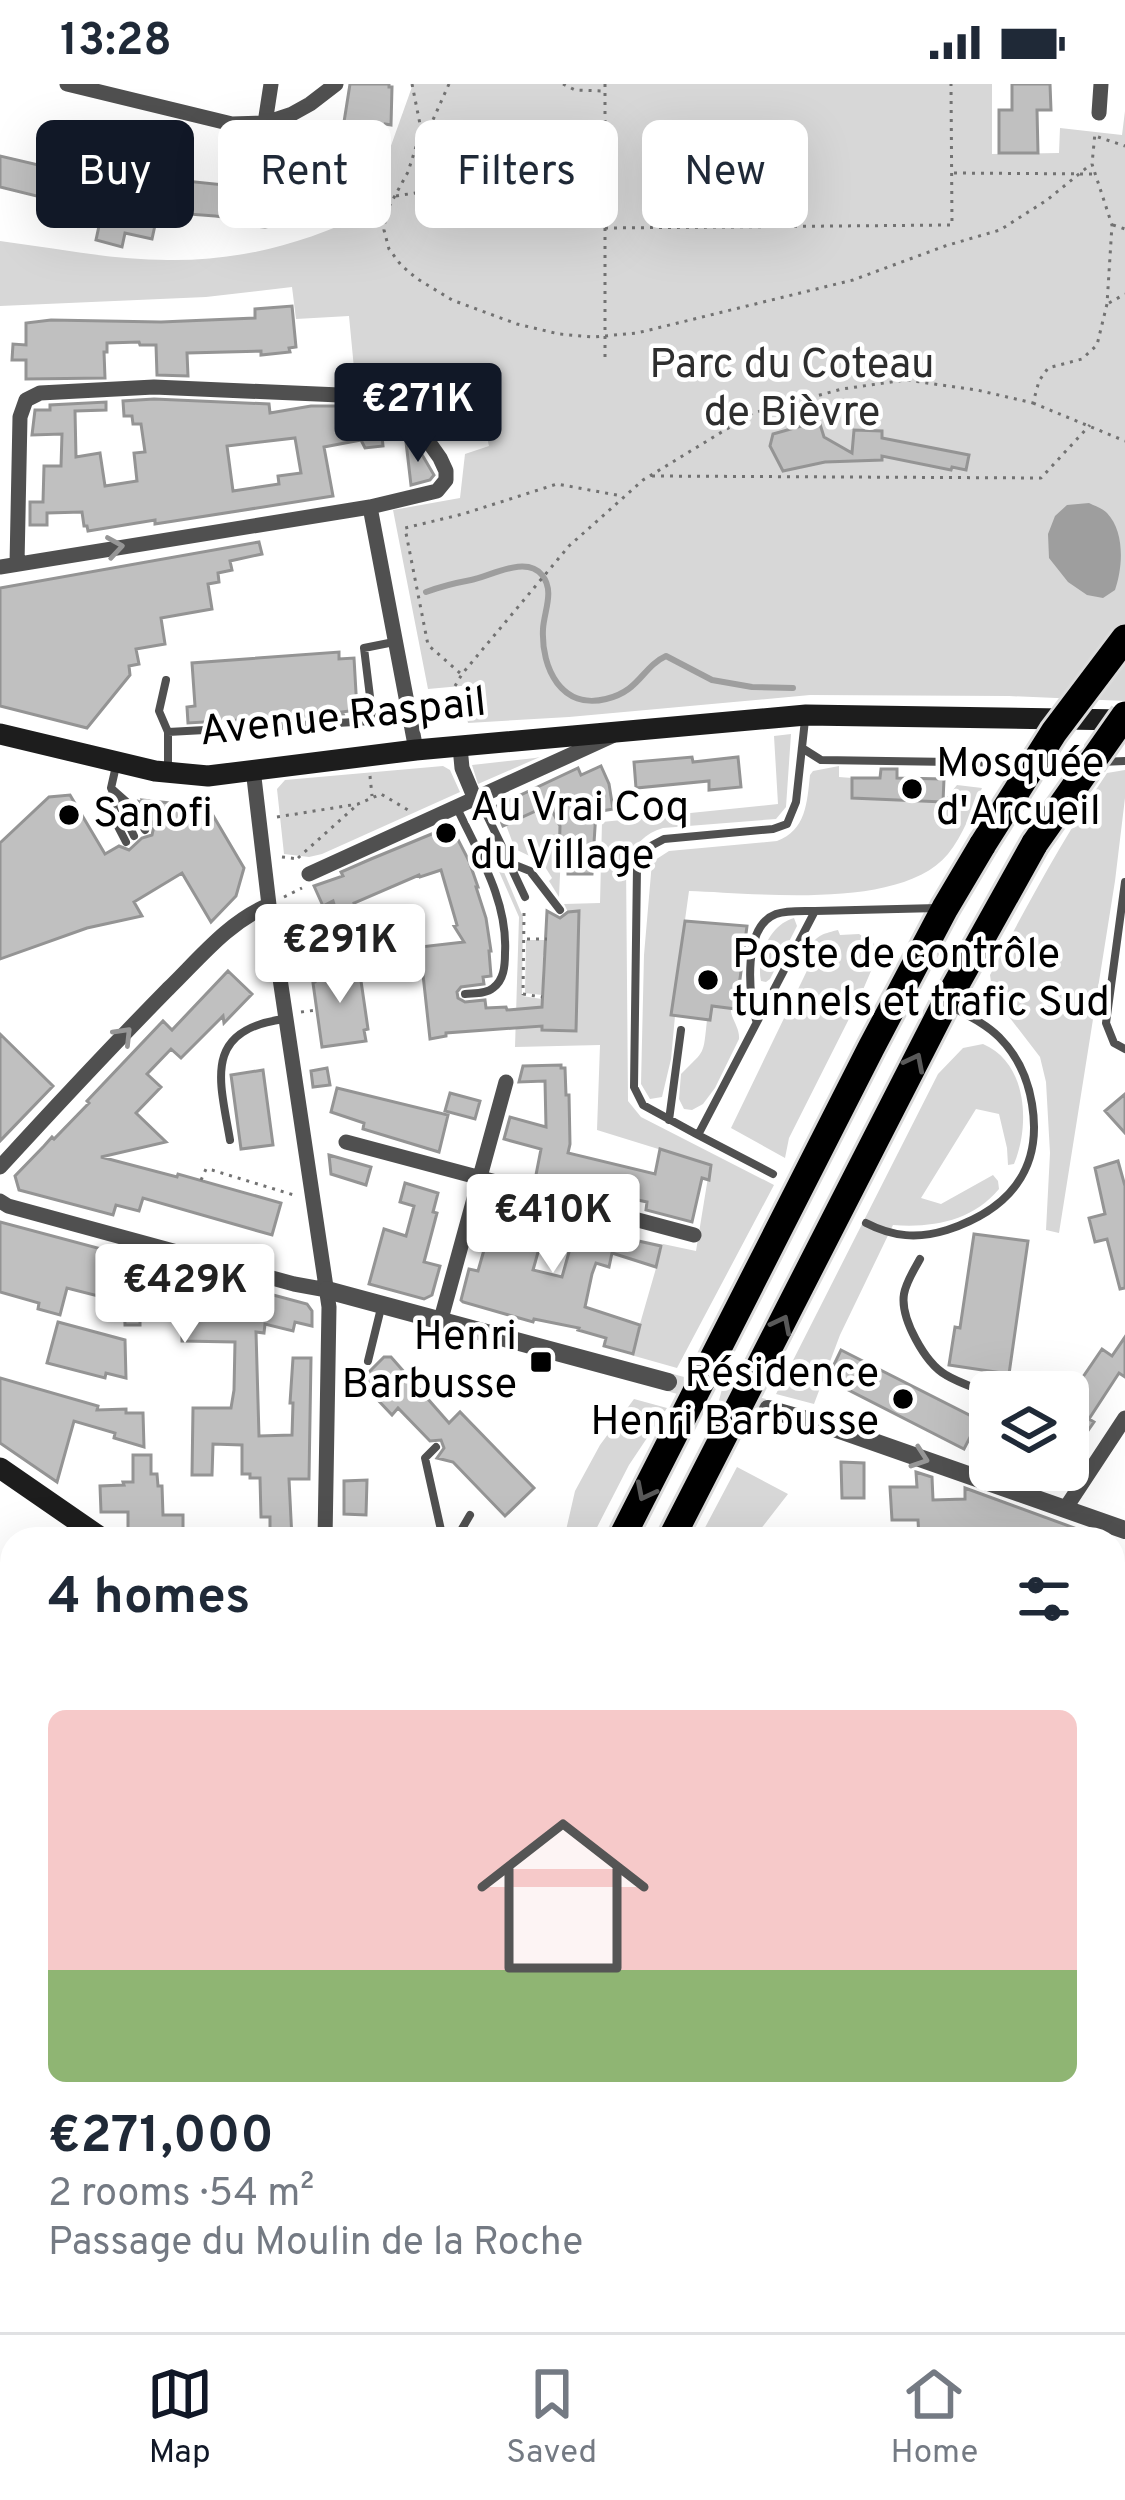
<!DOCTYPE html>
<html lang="en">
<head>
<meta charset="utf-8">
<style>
	body { margin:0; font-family:Overpass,sans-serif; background:#f6f6f7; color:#1f2937; height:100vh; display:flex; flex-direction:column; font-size:45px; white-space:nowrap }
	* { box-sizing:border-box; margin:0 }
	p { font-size:39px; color:#747a83 }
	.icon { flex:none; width:66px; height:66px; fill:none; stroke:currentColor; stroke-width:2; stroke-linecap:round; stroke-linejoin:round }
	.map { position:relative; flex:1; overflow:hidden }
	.details { position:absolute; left:0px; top:1443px; width:1125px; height:807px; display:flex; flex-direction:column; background:#fff; border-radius:36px 36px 0 0; box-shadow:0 12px 48px #0002 }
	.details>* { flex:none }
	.banner { position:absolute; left:36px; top:36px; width:1053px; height:108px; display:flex; gap:24px }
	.fabs { position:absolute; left:969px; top:1287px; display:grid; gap:24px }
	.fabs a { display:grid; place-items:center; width:120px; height:120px; border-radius:18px; background:#fff; box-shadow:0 12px 48px #0002; font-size:60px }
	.price { position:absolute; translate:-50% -102px; padding:0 27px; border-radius:12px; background:#fff; color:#222; font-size:39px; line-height:78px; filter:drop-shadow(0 3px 6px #0008) }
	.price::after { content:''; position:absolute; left:50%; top:72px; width:36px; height:27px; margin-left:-18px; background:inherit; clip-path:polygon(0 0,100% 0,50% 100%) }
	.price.active { background:#111827; color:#fff }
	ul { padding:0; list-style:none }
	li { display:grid; align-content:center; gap:24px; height:636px; padding:0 48px }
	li+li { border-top:3px solid #e0e1e3 }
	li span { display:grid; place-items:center; height:372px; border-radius:18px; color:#555 }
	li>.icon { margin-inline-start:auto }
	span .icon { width:216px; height:216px; fill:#fffc; stroke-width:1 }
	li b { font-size:51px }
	h2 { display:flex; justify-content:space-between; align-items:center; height:144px; padding:0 48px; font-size:51px }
	.chip { padding:0 42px; border-radius:18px; background:#fff; box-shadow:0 12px 48px #0002; font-size:42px; line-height:108px }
	.chip.active { background:#111827; color:#fff }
	.status { display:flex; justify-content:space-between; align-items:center; height:84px; padding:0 60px; background:#fff; direction:ltr }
	.status svg { height:33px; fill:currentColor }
	.tab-bar { display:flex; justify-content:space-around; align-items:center; height:168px; border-top:3px solid #e0e1e3; background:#fff; font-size:33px; color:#747a83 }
	.tab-bar a { display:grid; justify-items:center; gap:6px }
	.tab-bar .active { color:#111827 }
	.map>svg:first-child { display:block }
</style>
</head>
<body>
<div class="status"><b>13:28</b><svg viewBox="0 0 49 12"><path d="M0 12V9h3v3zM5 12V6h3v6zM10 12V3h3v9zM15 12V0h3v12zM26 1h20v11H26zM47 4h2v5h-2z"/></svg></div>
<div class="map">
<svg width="1125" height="2248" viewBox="0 0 1125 2248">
	<rect width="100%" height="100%" fill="#fff"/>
	<path fill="#d7d7d7" d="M413,0H992V70L1059,69L1060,44L1122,51L1125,27V617L1009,612L810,611L569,633L468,639L464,620L472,601L428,605L393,426L460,414L465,370L489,362L482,332L463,328L436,291L355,295L349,232L296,235L292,203L206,213L0,222V157C55,164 112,176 168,176C239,177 304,160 367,129Z
		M791,650L786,723L776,735L663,744C645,749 635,761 626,777L628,1017L641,1033L774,1101L677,1284L631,1271L663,1160L696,1167L710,1081L597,1046L600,961L515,963L519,833L494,776L498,774L523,833L522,912L542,915V946L575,947L579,828H568L564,820L600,819L602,738L778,720L774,652Z
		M540,673L478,700L472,681L535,674Z
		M443,682L450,686L460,708L322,770L309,773L284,770L277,705L285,696Z
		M839,682V693L852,694L853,714L943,718L957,701L982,704C972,725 963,752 948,770C901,827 756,809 689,807L672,930L675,932L671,975L662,1013L650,1015L641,1000L644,871L652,778L669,767L777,757C806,746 807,719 810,691L813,687Z
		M1125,686V714L1115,797L1059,1149L1046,1146L1050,1069L1046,998L1040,973L993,912L990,891C1027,822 1063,754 1107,689Z
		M549,721L562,747L559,813L549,797L552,794L542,778L515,765L506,741Z
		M794,834L797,842L770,895L766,898L761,897C756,874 769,841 794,834Z
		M838,846L840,851L859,850L876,861L874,880L859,915L789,1054L785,1074L731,1044L816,868L810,864C815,851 826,849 838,846Z
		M526,856H546V871H543L542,911L525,909Z
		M713,918L731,924C730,934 740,943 739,955L715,1004L703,1020L692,1026L684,1025L679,1015L681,990C706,965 703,972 707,936H710Z
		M983,960C1028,979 1030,1042 1014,1080L1008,1081L1007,1064L999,1030L976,1025L921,1114L941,1120L993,1091L998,1097L999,1105C972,1137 933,1144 893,1141L840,1251L814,1320L776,1310L938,990L963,964Z
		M634,1315L667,1324L629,1381L591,1455H564L575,1407L600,1361Z
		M737,1383L788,1410L753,1455H699Z
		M296,2238H397L385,2248H290Z"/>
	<path fill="#9e9e9e" d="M1089,419C1095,422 1102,424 1107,429C1125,448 1123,483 1115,506L1103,514L1087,511L1068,498L1049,474L1048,450L1055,432L1067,421Z"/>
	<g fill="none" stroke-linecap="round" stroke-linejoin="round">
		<path stroke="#9e9e9e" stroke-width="6" d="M426,508C442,502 455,499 471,496C491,492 526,471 542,491C555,507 544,527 543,545C541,585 562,626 606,615C640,607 642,583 666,572L712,596L752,603L793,604"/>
	</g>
	<path fill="#c0c0c0" stroke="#949494" stroke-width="3" fill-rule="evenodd" d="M350,0H389V3H392L391,41L385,40L374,74L356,101L330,123L307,136L265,143L253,142L254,137L215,132L189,130L187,136L157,132L152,155L125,149L122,163L96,156L102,128L0,103V72L111,98V103L139,109L146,82L186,92L185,97L224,101L245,75L241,104L290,101L311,91L333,67L344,38Z
		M1012,0H1050L1051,26H1037L1038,69H999V26H1012Z
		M292,222L296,263L289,264L290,268L261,271V267L187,269L188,292L157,291L156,261H140L139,258L107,259V268H104L105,294L26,295V276H12L13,260L26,261V239L51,236L161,238L255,234V225Z
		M154,315L269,320L270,329L311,322H379L383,362L365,364L361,356L324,363L333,412L155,440V436L88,447L87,442H84L82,428L47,429V441H30V418H43L44,382H61L62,350L32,351L35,326H50V321L106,318V326L75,327L76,373L100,369L105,402L137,397L134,369L145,368L141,340H133L132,332H124L123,317ZM295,354L301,389L278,392L279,400L233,407L227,362Z
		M819,337L824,353L852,369L854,346L882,347V354L969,371L966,386L952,383L951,386L882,372V376L825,378L783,387L770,362L773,350Z
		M414,357L434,391L430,396L411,401L406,358Z
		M259,458L262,470L230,477L232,486L218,489L219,498L208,500L212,525L161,534L165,560L136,565L139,580L129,582L130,591L87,644L0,622V504Z
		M339,568V575L354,574L357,626L342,628L343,630L188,639L187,623L195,622L192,579Z
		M692,673L693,678L738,673L741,703L709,706V697L636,704L634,678Z
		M601,682L609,700L613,725L596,728L592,790H568V777L559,776L560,742L549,721L503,742L495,723L578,684L581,691Z
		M881,685H897V694L944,695L943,718L852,714V694H880Z
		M70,711L105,770L119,762L129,766L142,754L152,751L154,742L140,718L143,719L142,716L208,723L244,784L236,812L211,838L182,789L134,818L142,832L87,844L0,875V759L49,713Z
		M451,742L469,777L478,803H476L486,834L491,867H489L491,892L483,893L484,900L461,903L457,908L458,914L465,918L485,916L486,924L506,923L507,926L542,923L547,827L560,834L568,828L579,827L576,947L542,946V942L446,949V952L430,955L420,863L464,858L454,842L457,841L441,786L420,793L419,791L354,819L360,841L342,847L333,817L323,822L314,802L343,792L341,788L371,775Z
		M685,837L747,842L736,925L712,922L710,936L671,931Z
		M355,880L356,891L360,890L368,945L364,946L366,957L322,963L313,899L315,898L313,886Z
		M228,887L252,910L224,939L223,932L181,974L171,965L147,990L161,1003L136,1029L166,1058L101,1073L177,1093L178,1090L281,1119L272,1151L143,1114L139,1127L116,1121L113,1131L19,1106L15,1092L44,1062L52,1053L54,1055L89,1019L87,1017L163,937L172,946Z
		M0,950L53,1002L0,1057Z
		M561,981V984H565L566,1011H569L570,1060L568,1069L655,1090L660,1065L711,1081L709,1096L702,1094L692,1138L646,1126L647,1118L619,1112L621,1103L593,1095L590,1106L559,1097L557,1102L535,1096L541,1065L504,1055L510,1033L546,1043L545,997L519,998L523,982Z
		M327,984L330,1001L313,1003L311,987Z
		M263,986L273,1061L241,1065L231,991Z
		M337,1004L448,1031L439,1068L363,1045L364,1039L331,1028Z
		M450,1009L480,1017L475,1035L445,1027Z
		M1125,1010V1049L1105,1027Z
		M329,1071L371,1083L366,1101L331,1090Z
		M1118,1077L1125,1102V1204L1120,1205L1107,1155L1095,1158L1089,1134L1105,1130L1095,1084Z
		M405,1099L438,1109L433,1128L437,1129L424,1178L440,1182L432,1211L424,1215L369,1200L384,1145L406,1152L414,1122L400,1118Z
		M509,1125L547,1137L661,1162L656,1183L612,1169L609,1183L596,1179L592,1190L585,1223L640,1241L633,1270L604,1262L606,1254L578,1246L579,1244L534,1235L533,1238L463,1218L461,1216L469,1185L478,1187L486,1159L499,1163ZM542,1154L571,1161L562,1193L533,1186Z
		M0,1138L307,1220L312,1227V1242L295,1238L293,1247L265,1240L264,1249L256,1248L259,1352L292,1351L293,1319H290L293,1274H311L309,1395H289L292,1455H270V1433H261L260,1394H250V1390H242V1361L213,1360L212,1391H192L193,1324H231L234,1306L235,1258L182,1257L181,1221L178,1219L146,1218L144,1226H140V1241H125L124,1214L110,1215L67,1204L60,1231L38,1225L39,1219L0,1208Z
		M974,1150L1028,1157L1009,1290L949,1281L955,1243L960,1244Z
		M58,1238L125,1256L126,1294L106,1289L105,1294L47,1279Z
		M1125,1253V1293L1119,1289L1089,1335L1094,1338L1078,1361L1068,1354V1315L1102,1265L1112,1272Z
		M841,1266L979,1336L964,1365L827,1295Z
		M384,1273H391L449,1339L460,1328L534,1404L505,1432L453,1378L437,1374L444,1364L441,1356L430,1357L398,1324L392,1331L360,1297Z
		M0,1294L98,1322L97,1326L126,1325V1329H143L144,1363L114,1354L115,1349L74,1337L57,1398L0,1359Z
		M133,1371H151V1390H157L158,1402H162L163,1431H183V1455H134L128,1451V1428H101L100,1402L124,1401L123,1398H133Z
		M841,1378L864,1379V1414H842Z
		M916,1388L932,1393L933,1416L965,1415V1404L1099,1453V1455H1000V1446L934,1448V1455H919L918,1436H892L890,1403H917Z
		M367,1396L366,1431L344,1430V1397Z"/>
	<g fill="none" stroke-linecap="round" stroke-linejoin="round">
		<path stroke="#d9d9d9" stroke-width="18" stroke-dasharray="18 9" stroke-linecap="butt" d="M668,1298L768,1325"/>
		<g stroke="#dbdbdb" stroke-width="33">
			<path id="motorway" d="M621,1455L871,964L945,824L983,760
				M671,1455L945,920L1035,759
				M209,2248L215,2238
				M249,2248L255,2238"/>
		</g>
		<path stroke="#727272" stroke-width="3" stroke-dasharray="3 6" stroke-linecap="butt" d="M412,0L421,45
			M449,0L432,38L421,47L408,88L386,128L384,146L389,165L401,181L416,194L452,216L517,240L559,250L593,253L637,249L853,196L945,162L1000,146L1047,116L1090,81
			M563,0L575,6L603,7
			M605,0V278
			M1098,53L1125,62
			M954,89L1094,90
			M396,112L434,106L487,115L505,107H519L546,119L556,118L605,103
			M1113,141L1125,145
			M605,144L952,141L951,0
			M1109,219L1125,210
			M1033,319L1125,357
			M652,392L1041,394L1090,341
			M460,589L428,561L405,444L463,430L557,400L622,412
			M455,602L462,590L569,462L643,396L753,329L842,305L906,296L977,306L1033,319L1039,297L1048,284L1082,275L1097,261L1107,220L1112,141L1092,80L1095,49
			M370,692L372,712
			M277,733L358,720L381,710L408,726
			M282,773L299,775
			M298,774L357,721
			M284,813L302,804
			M524,829L523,910L542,913
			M527,855H547
			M301,928L317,926
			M201,1096L206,1085L212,1086L294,1111
			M2,1952L12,1958
			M470,2238L473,2248
			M612,2238L615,2248
			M390,2248L400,2238"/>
		<path stroke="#505050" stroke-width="8" d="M166,596L159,627L168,648L373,637L364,564L394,558
			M802,664L821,676L1025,679
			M1100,678L1125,677
			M1040,679L1085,678
			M116,682L111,704L134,752
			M168,683V648
			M112,705L129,720L145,746
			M111,711L112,731L126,758
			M479,715L510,779L530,787L560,826
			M457,724C479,771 508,817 505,869C505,882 504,896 493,904C486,910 474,909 465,910
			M510,781L525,813
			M1125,798L1106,939L1114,959L1125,965
			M756,936C749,909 742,843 776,830C787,826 803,827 815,827
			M669,1036L681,946
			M698,1051L643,1021L634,1003L637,783L647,764L664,755L773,745L787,740L796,718L805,636
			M230,1056C220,997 202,946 284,935
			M773,1090L698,1051L815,827L938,824
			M866,1139C893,1153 918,1155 947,1146C1008,1126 1043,1086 1032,1020C1028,995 1017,971 999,953C986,940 969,932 952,923
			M920,1175C914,1186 906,1198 904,1210C900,1234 925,1279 946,1291C959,1299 976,1304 990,1310
			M368,1277L382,1220
			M436,1363L425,1374L443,1455
			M456,1455L470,1431
			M0,1869L12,1866
			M0,1937L12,1934
			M0,2105L12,2102"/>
		<path stroke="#505050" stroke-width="15" d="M67,0L232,40L265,39L292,30L310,20L336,0
			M1099,29L1101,0
			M265,39L271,0
			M370,423L416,666
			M0,483L370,423L437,407L446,396V387L440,374L402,320L386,310L340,311L154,303L40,309L26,316L20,333L17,480
			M460,663L462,684L475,715
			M253,685L269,821L329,1223L325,1455
			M309,790L612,652
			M346,1058L694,1151
			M0,1083C55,1023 111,963 168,905C199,875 228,838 269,821
			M0,1117L8,1122L294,1200L327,1206
			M441,1235L506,998
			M1065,1425L1125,1334
			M0,1575L12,1577
			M1113,1604L1125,1603
			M0,1657L12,1656
			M0,1830L12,1832
			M1113,1890L1125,1891
			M1113,2019L1125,2021
			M0,2173L12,2170
			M1113,2191L1125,2193
			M102,2248L108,2238
			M563,2248L568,2238
			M713,2248L715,2238"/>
		<path stroke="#505050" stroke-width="18" d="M327,1206L668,1298
			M768,1325L834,1344L1125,1446"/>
		<path stroke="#1d1d1d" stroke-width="21" d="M0,650L155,687L208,692L416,666L806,631L1125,636
			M0,1384L103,1455
			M644,2238L652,2248"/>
		<use href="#motorway" stroke="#000" stroke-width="27"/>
		<path stroke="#000" stroke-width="6" stroke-dasharray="18 6 3 6" stroke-linecap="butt" d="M0,1787L12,1789
			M1113,1965L1125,1967
			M1113,2005L1125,2008"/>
		<g stroke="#dbdbdb" stroke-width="33" stroke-linecap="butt">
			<path id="motorway-bridge" d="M1035,759L1125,631
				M983,760L1054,648L1125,554"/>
		</g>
		<use href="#motorway-bridge" stroke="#000" stroke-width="27"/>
	</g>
	<defs><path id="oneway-chevron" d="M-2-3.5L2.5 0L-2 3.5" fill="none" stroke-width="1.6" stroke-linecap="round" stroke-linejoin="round" transform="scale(3)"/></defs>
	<g stroke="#969696">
		<use href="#oneway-chevron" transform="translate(115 463) rotate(-9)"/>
		<use href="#oneway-chevron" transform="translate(124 951) rotate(-46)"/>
		<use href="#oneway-chevron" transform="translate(920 1374) rotate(19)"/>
	</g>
	<g stroke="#595959">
		<use href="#oneway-chevron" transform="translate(915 978) rotate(-63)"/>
		<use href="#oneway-chevron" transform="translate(782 1240) rotate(-63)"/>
		<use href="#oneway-chevron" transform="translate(645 1408) rotate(117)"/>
	</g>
	<g fill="#000" stroke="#fff" stroke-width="4.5">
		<circle cx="912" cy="705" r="12"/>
		<circle cx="69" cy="731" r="12"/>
		<circle cx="446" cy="749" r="12"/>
		<circle cx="708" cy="896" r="12"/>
		<rect x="529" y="1266" width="24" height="24" rx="6"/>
		<circle cx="903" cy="1315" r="12"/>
	</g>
	<g text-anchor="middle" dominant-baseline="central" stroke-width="9" stroke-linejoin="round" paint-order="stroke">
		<g font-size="42" fill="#2e2e2e" stroke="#fff">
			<text x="792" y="282">Parc du Coteau<tspan x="792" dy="48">de Bièvre</tspan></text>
		</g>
		<g font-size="42" fill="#000" stroke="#fff">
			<text transform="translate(343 635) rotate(-6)">Avenue Raspail</text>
		</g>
		<g font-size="42" fill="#000" stroke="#fff" text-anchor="start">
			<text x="936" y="681">Mosquée<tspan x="936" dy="48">d'Arcueil</tspan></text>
			<text x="470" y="725">Au Vrai Coq<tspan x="470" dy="48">du Village</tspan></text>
			<text x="93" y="731">Sanofi</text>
			<text x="732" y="872">Poste de contrôle<tspan x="732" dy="48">tunnels et trafic Sud</tspan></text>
			<text x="517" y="1254" text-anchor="end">Henri<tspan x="517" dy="48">Barbusse</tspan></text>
			<text x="879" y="1291" text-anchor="end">Résidence<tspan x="879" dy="48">Henri Barbusse</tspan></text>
		</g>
	</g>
</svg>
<div class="fabs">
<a><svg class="icon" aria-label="layers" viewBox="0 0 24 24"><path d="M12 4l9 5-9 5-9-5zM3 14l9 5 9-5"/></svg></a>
</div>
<b class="price active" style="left:418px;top:381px">€271K</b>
<b class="price" style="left:340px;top:922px">€291K</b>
<b class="price" style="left:553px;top:1192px">€410K</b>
<b class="price" style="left:185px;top:1262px">€429K</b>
<div class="banner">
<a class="chip active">Buy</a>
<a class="chip">Rent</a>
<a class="chip">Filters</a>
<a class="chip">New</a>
</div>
<section class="details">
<h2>4 homes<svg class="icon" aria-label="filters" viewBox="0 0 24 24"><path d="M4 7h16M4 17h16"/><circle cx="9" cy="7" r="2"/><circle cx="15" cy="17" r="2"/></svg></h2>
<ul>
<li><span style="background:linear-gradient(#f6c9c9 70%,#8fb573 0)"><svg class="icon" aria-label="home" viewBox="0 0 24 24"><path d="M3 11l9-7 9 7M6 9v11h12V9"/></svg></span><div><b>€271,000</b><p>2 rooms · 54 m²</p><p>Passage du Moulin de la Roche</p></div></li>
</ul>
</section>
</div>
<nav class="tab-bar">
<a class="active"><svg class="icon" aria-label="map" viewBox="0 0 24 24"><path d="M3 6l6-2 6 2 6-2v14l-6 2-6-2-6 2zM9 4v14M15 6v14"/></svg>Map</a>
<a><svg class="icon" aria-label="saved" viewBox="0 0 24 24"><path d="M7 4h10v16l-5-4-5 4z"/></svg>Saved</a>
<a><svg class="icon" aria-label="home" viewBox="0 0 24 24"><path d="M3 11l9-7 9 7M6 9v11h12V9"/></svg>Home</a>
</nav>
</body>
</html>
